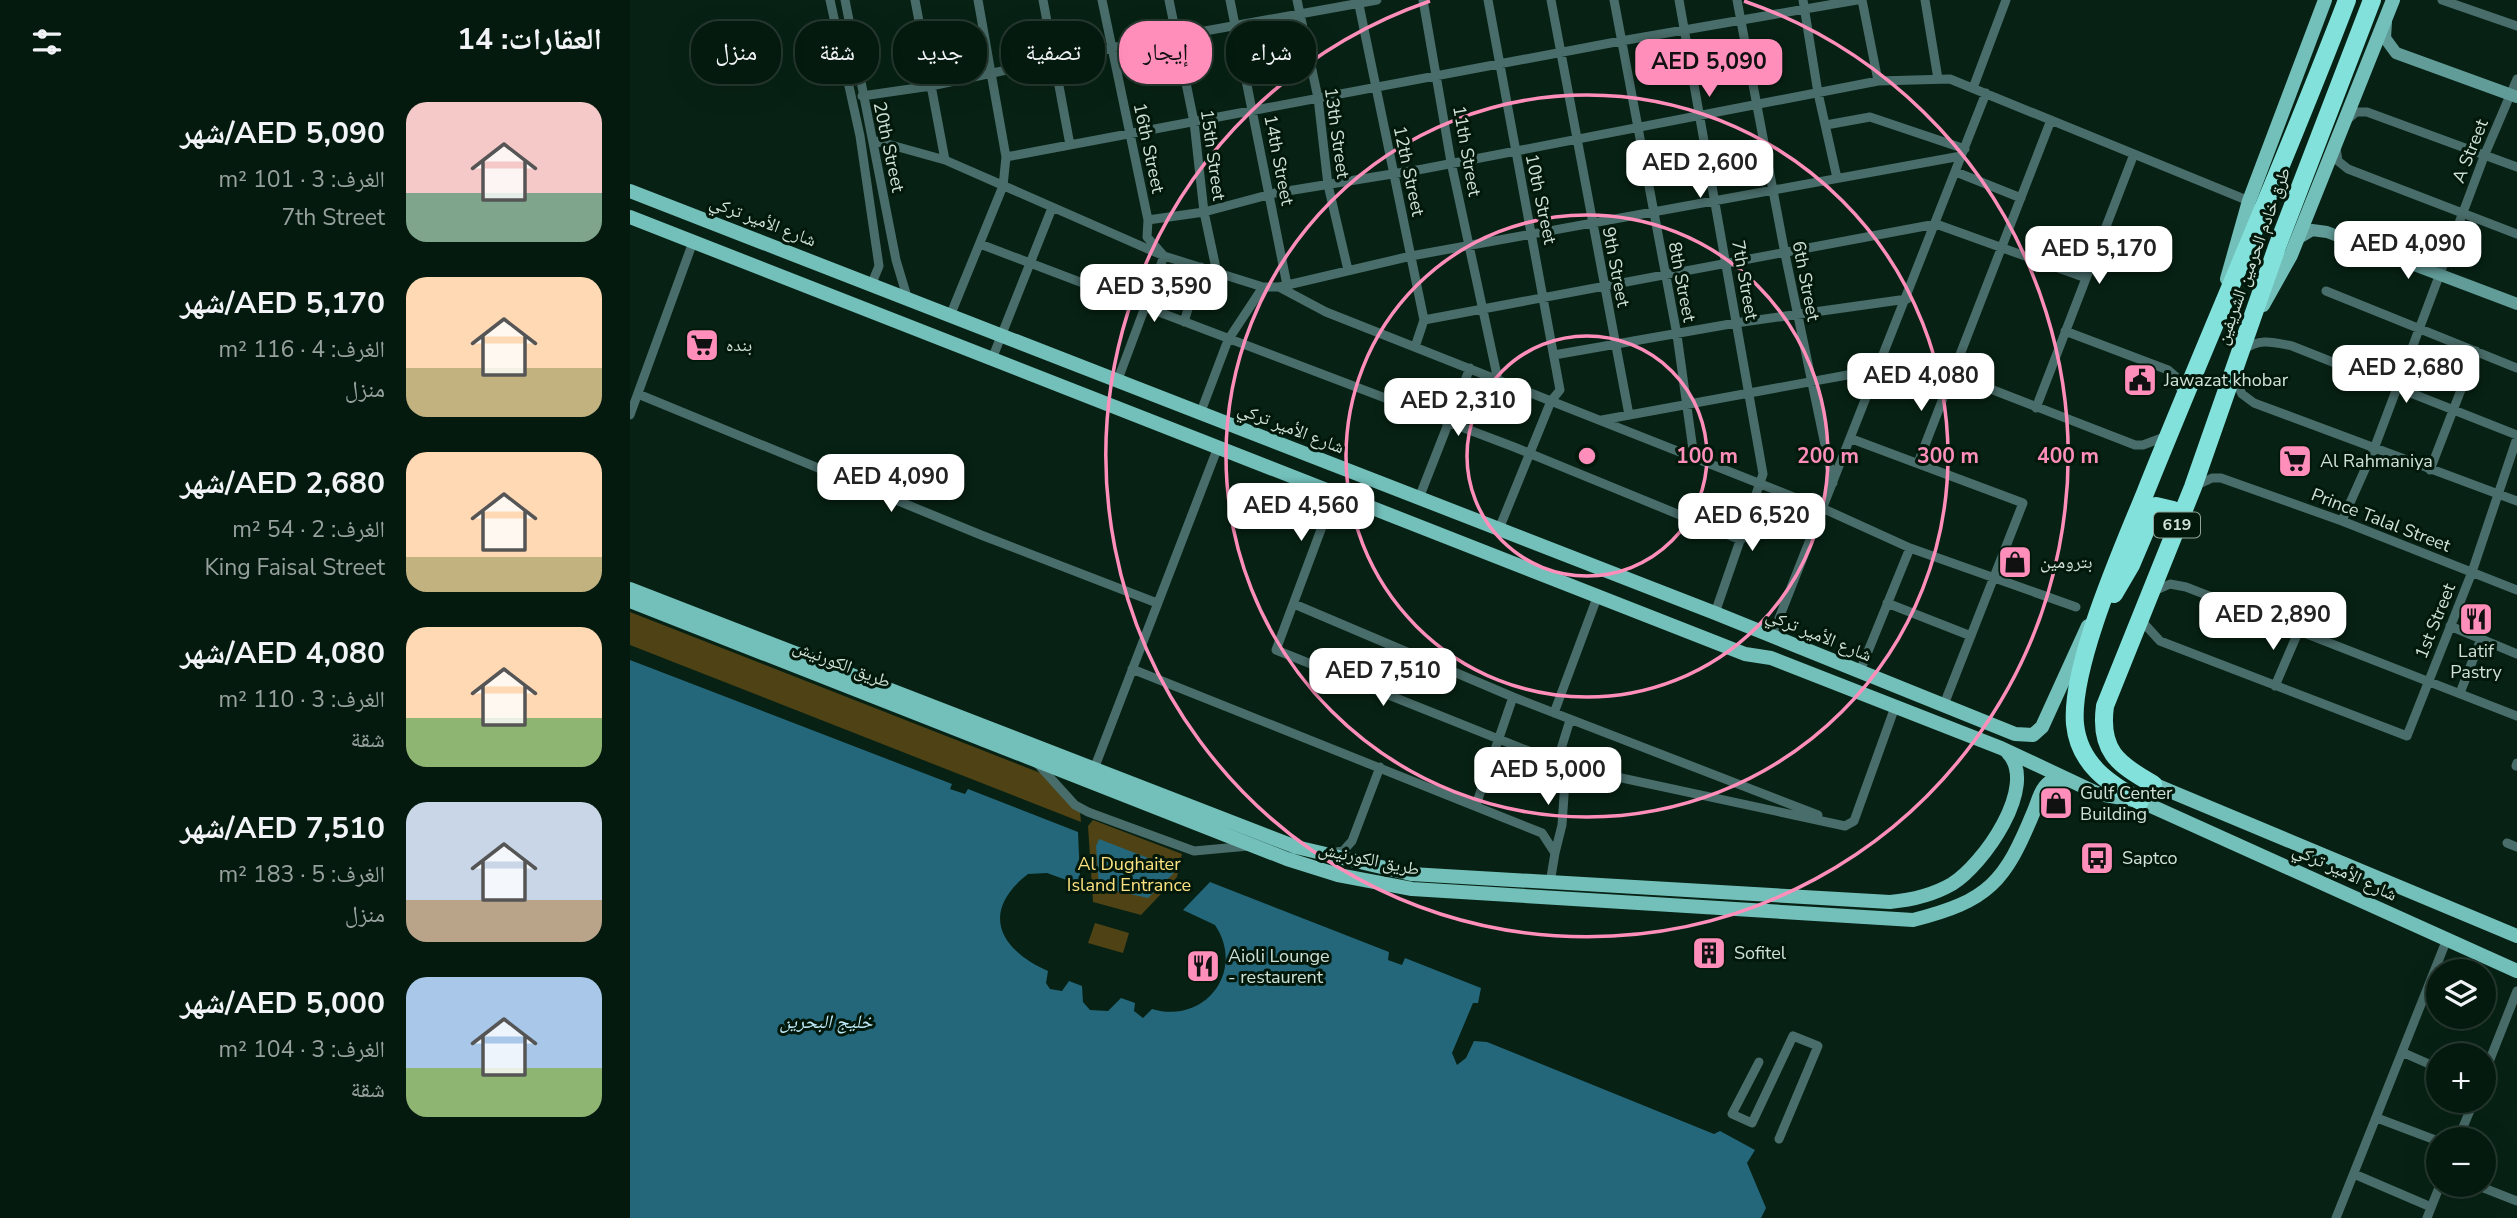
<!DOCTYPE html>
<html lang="ar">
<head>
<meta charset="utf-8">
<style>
	body { margin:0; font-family:"Nunito Sans","Noto Naskh Arabic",sans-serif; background:#13271d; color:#f1f3f6; direction:rtl; height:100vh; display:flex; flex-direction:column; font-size:26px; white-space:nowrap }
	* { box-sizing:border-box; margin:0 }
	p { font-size:23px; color:#97a19e }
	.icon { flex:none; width:38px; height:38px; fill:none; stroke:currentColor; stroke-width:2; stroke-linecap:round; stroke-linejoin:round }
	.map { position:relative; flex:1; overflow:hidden; direction:ltr }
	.sheet { display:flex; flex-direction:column; background:#051a0f; width:630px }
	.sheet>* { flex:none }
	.hud { position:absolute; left:21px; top:21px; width:665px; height:63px; direction:rtl; display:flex; gap:14px }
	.fabs { position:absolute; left:1796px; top:959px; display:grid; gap:14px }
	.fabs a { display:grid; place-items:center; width:70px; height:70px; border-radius:50%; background:#051a0f; box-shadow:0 7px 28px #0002,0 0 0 2px #26382f; font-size:35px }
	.price { position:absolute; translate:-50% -60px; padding:0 16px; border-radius:14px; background:#fff; color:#222; font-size:23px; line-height:46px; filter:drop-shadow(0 2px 4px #0008) }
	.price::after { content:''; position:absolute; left:50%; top:42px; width:21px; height:16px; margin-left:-10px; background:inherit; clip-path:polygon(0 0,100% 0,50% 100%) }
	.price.active { background:#ff8eba; color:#111 }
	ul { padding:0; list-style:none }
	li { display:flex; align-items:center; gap:21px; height:175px; padding:0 28px }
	li span { display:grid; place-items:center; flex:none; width:196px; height:140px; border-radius:21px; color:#555 }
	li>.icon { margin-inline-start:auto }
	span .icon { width:84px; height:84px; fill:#fffc; stroke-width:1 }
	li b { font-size:30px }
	h2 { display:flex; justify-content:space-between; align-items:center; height:84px; padding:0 28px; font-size:30px }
	.tag { padding:0 24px; border-radius:28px; background:#051a0f; box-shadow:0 7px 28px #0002,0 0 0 2px #26382f; font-size:24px; line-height:63px }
	.tag.active { background:#ff8eba; color:#111 }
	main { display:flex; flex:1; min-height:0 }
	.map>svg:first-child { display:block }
</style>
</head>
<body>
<main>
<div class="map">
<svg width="1887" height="1218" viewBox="0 0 1887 1218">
	<rect width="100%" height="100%" fill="#072214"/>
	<path fill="#4f4214" d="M0,612L413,774L450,812L451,822L0,645Z
		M463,820L552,854L547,877L511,915L463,902L458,826Z
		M465,923L499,933L493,953L458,943Z"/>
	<path fill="#24667a" d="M0,660L322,784L320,789L335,794L338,789L448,832L450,879L442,882L417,873L398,874C349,912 370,950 418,971L416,983L420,989L432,991L439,981L452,986L453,1002L460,1010L478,1011L491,998L505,1003L504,1011L513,1018L522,1009C575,1025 616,971 585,925L553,910L580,882L759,952L758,960L772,965L775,958L851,988L848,1003H843L822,1053L827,1065L836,1058L844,1041L857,1042L1084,1134L1090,1131L1125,1150L1117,1163L1136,1208L1131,1218H0Z
		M469,839L544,868L543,874L518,898L469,887L466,846Z"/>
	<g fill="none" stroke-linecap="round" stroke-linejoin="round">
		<path stroke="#496d6a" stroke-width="9" d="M200,0L230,136L249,266L242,283
			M215,0L266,260L278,300
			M285,0L315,160
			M348,0L376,157
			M413,0L440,145
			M472,0L518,220L517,237L534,256L487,382
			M539,0L564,122L574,212L587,273
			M600,0L657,285
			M667,0L688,98L698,185L718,270
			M728,0L794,320L785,347
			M793,0L821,162L868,380
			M858,0L930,390L921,401L869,529
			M921,0L999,415
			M984,0L1047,335L1064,457
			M1049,0L1133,474L1085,613
			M1107,0L1155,254L1203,483
			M1173,0L1188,93L1207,178
			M1232,0L1248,81
			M1295,0L1308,79
			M1812,0L1887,26
			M1343,88L1376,0
			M232,96L301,86L481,48L747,0
			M1718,119L1726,112H1737L1887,167
			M1196,125L1240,117L1335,149
			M243,140L315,160L534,256L633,287H649L696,312L1194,509L1280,548L1446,607
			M1706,148L1708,161L1718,169L1887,234
			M1326,172L1391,198
			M518,220L574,212L645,193L793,169L1248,81L1320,79L1619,201
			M350,244L884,447L1111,540
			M649,287L781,256L1331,156
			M1696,291L1887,368
			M320,316L373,186L376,157L991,41L1227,0
			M794,320L1306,224L1456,278
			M554,322L571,267
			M1435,331L1538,370L1546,377L1554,397
			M1613,350C1630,338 1642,342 1662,346L1887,435
			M924,355L1106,323L1277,299
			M362,359L422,208
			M1603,375L1612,394L1624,403L1887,501
			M8,394L351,535L527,603
			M1406,408L1504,154
			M570,414L598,340L633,287
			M0,415L63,242
			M972,420L1250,369L1322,374L1505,445H1513L1537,436
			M1222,439L1393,503L1313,707
			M1288,463L1421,120
			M1800,470L1846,351
			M1565,486L1582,478H1591L1712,521L1887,590
			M705,492L646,650L936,766L1215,826L1224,821L1265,707
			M789,498L840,368
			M1712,521L1744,449L1855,154L1887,79
			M1522,592L1540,584L1556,587L1887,716
			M1257,603L1341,636
			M664,604L883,697L1188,815
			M1509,618L1530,641L1777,736L1842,572L1887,438
			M1820,626L1887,654
			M1142,636L1356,93
			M502,669L912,833L925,853L920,883
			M1230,671L1280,548
			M1645,686L1669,630
			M1830,693L1851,639
			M924,713L968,595
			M406,762L445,805L458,812L564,851L619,846
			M927,762L940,720
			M1886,766L1887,763
			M464,769L588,447
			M846,805L883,697
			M1877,843L1887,847
			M703,853L714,850L722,841L750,767
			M925,853L932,825L936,766
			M1774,1053L1808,1068
			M1129,1062L1102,1114L1122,1123L1163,1036L1188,1046L1149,1139
			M1853,1077L1887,991
			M1747,1118L1808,1141
			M1828,1139L1844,1101
			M1724,1174L1801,1207
			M1846,1185L1887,1201
			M1706,1218L1817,939
			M1797,1218L1810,1185"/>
		<path stroke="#619c98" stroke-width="12" d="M1756,22L1755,38L1766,53L1887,97
			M1667,239L1682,230L1697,232L1887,304"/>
		<path stroke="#73c0bb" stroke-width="14" d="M0,191L1085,613L1385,734L1403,735L1412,727L1458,626
			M0,217L1115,654L1141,658L1371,748L1469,794L1510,801L1887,971
			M1597,279L1619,201L1695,0
			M1633,305L1661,255L1763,0
			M0,589L666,847L781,874L1260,902C1282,900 1303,895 1322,884C1353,865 1409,786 1378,753
			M0,601L657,859L708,875L782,889L1283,920C1359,901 1375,882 1404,811C1409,799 1411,786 1423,780L1438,781
			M1523,784L1887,936"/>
		<path stroke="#82e1db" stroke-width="18" d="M1484,594L1501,565L1526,506L1543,510L1540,529
			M1523,784C1487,764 1469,750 1475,706L1563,487L1647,247L1742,0
			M1510,801C1478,783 1449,764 1445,724C1440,666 1493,548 1516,491C1582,327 1654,165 1717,0"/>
	</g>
	<g fill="none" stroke="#ff8eba" stroke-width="3.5">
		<circle cx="957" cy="456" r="120"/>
		<circle cx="957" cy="456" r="241"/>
		<circle cx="957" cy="456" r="361"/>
		<path d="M1114 1A481 481 0 1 1 800 1"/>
	</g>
	<defs>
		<g id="supermarket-square" transform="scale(1.75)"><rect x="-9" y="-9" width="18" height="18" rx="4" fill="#ff8eba" stroke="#01180b"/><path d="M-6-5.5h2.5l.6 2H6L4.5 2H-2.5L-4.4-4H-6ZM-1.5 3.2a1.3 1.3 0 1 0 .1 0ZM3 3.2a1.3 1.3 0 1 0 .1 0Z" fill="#111"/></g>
		<g id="civic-square" transform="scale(1.75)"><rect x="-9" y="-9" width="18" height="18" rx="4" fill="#ff8eba" stroke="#01180b"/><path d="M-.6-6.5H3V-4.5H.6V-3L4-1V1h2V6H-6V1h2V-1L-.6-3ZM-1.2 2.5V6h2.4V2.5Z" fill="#111"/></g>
		<g id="shop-square" transform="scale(1.75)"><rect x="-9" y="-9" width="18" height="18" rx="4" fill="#ff8eba" stroke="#01180b"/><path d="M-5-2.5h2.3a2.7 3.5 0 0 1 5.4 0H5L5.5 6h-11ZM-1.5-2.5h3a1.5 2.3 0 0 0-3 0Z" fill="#111"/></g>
		<g id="restaurant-square" transform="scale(1.75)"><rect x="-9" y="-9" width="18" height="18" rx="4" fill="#ff8eba" stroke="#01180b"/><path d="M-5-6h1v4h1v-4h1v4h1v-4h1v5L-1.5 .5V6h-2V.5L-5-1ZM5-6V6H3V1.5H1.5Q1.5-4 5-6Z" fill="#111"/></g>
		<g id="bus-square" transform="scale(1.75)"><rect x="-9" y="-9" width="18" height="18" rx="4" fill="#ff8eba" stroke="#01180b"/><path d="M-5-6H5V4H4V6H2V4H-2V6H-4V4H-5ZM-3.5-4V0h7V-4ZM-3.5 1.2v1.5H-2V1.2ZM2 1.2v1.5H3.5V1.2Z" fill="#111"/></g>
		<g id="building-square" transform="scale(1.75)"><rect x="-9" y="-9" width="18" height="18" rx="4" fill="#ff8eba" stroke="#01180b"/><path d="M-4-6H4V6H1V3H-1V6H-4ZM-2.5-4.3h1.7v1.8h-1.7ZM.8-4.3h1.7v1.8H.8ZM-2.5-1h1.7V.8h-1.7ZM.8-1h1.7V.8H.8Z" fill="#111"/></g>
	</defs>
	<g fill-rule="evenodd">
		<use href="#supermarket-square" x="72" y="345"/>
		<use href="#civic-square" x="1510" y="380"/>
		<use href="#supermarket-square" x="1665" y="461"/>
		<use href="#shop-square" x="1385" y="562"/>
		<use href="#restaurant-square" x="1846" y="619"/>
		<use href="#shop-square" x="1426" y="803"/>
		<use href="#bus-square" x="1467" y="858"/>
		<use href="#building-square" x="1079" y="953"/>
		<use href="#restaurant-square" x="573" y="966"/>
	</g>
	<g text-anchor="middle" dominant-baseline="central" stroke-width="6" stroke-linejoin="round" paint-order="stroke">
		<rect fill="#01180b" stroke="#93a59a" stroke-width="2" x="1524" y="512.5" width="46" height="25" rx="5"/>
		<g font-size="16" font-weight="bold" fill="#d1e1d7">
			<text x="1547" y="525">619</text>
		</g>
		<g font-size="18" fill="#d1e1d7" stroke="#01180b">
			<text transform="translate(707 133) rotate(82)">13th Street</text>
			<text transform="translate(259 147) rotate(78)">20th Street</text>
			<text transform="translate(519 148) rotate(78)">16th Street</text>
			<text transform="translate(837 151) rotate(80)">11th Street</text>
			<text transform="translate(1840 151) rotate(-68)">A Street</text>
			<text transform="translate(583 155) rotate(82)">15th Street</text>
			<text transform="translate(649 160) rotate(79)">14th Street</text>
			<text transform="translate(779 171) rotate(78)">12th Street</text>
			<text transform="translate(911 199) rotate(78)">10th Street</text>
			<text transform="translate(133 221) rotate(21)">شارع الأمير تركي</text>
			<text transform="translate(1623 256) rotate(-70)">طرق خادم الحرمين الشريفين</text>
			<text transform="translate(986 267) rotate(79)">9th Street</text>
			<text transform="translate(1115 280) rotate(80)">7th Street</text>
			<text transform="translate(1176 281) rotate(79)">6th Street</text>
			<text transform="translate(1052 282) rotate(79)">8th Street</text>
			<text transform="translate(661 428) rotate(21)">شارع الأمير تركي</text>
			<text transform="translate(1751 520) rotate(21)">Prince Talal Street</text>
			<text transform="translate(1805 621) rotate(-68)">1st Street</text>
			<text transform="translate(1189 635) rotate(22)">شارع الأمير تركي</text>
			<text transform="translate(212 664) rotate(21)">طريق الكورنيش</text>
			<text transform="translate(739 859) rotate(12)">طريق الكورنيش</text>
			<text transform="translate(1715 872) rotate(25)">شارع الأمير تركي</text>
		</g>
		<g font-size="18" fill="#d1e1d7" stroke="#01180b" text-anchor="start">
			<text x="96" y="345">بنده</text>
			<text x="1534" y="380">Jawazat khobar</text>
			<text x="1690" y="461">Al Rahmaniya</text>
			<text x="1410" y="562">بترومين</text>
			<text x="1846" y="651" text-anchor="middle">Latif<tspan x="1846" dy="21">Pastry</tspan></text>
			<text x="1450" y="793">Gulf Center<tspan x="1450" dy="21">Building</tspan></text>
			<text x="1492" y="858">Saptco</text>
			<text x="1104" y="953">Sofitel</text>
			<text x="598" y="956">Aioli Lounge<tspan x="598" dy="21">- restaurent</tspan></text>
		</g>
		<g font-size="18" fill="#fee180" stroke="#01180b">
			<text x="499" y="864">Al Dughaiter<tspan x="499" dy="21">Island Entrance</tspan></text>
		</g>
		<g font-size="19" font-style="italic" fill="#c0eaf9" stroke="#01180b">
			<text x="196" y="1022">خليج البحرين</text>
		</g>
	</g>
	<circle cx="957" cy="456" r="10" fill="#ff8eba" stroke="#01180b" stroke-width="3.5"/>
	<g font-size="21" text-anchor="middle" font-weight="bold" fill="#ff8eba" stroke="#01180b" stroke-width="6" stroke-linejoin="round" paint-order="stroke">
		<text x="1077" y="463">100 m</text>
		<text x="1198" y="463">200 m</text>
		<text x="1318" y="463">300 m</text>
		<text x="1438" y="463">400 m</text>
	</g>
</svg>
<div class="fabs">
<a><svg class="icon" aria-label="layers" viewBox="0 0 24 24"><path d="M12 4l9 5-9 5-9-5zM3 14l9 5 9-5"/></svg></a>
<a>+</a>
<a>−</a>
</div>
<b class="price active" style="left:1079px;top:99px">AED 5,090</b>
<b class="price" style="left:1070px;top:200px">AED 2,600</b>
<b class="price" style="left:1778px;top:281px">AED 4,090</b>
<b class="price" style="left:1469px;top:286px">AED 5,170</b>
<b class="price" style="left:524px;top:324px">AED 3,590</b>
<b class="price" style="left:1776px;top:405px">AED 2,680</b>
<b class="price" style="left:1291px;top:413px">AED 4,080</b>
<b class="price" style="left:828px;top:438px">AED 2,310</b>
<b class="price" style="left:261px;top:514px">AED 4,090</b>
<b class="price" style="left:671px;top:543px">AED 4,560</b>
<b class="price" style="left:1122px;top:553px">AED 6,520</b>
<b class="price" style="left:1643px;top:652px">AED 2,890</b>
<b class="price" style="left:753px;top:708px">AED 7,510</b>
<b class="price" style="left:918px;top:807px">AED 5,000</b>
<div class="hud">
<a class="tag">شراء</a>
<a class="tag active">إيجار</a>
<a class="tag">تصفية</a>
<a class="tag">جديد</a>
<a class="tag">شقة</a>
<a class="tag">منزل</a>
</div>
</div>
<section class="sheet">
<h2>العقارات: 14<svg class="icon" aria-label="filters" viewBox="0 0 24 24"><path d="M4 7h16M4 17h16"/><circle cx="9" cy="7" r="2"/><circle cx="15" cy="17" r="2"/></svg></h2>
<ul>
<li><span style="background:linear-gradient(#f6c9c9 65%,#7fa58c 0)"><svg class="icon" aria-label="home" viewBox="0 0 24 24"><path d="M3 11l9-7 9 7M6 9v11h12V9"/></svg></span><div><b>AED 5,090/شهر</b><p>الغرف: 3 · 101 m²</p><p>7th Street</p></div></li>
<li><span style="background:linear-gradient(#ffd9b3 65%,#c2b280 0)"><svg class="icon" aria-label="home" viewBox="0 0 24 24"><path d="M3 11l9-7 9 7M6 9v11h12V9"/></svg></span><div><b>AED 5,170/شهر</b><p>الغرف: 4 · 116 m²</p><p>منزل</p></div></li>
<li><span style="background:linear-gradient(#ffd9b3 75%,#c2b280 0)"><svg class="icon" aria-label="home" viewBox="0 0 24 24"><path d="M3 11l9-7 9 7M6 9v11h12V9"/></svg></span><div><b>AED 2,680/شهر</b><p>الغرف: 2 · 54 m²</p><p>King Faisal Street</p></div></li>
<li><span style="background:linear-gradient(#ffd9b3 65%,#8fb573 0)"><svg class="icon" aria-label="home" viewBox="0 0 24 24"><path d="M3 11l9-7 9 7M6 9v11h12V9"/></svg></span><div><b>AED 4,080/شهر</b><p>الغرف: 3 · 110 m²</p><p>شقة</p></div></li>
<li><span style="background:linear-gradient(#c9d6e8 70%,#b9a48a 0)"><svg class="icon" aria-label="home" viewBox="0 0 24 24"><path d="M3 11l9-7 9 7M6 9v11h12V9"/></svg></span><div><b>AED 7,510/شهر</b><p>الغرف: 5 · 183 m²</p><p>منزل</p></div></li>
<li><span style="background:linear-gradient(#a9c7e8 65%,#8fb573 0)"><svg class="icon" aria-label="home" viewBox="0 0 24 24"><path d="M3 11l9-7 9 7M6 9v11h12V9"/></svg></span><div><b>AED 5,000/شهر</b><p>الغرف: 3 · 104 m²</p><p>شقة</p></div></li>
</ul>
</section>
</main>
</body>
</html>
